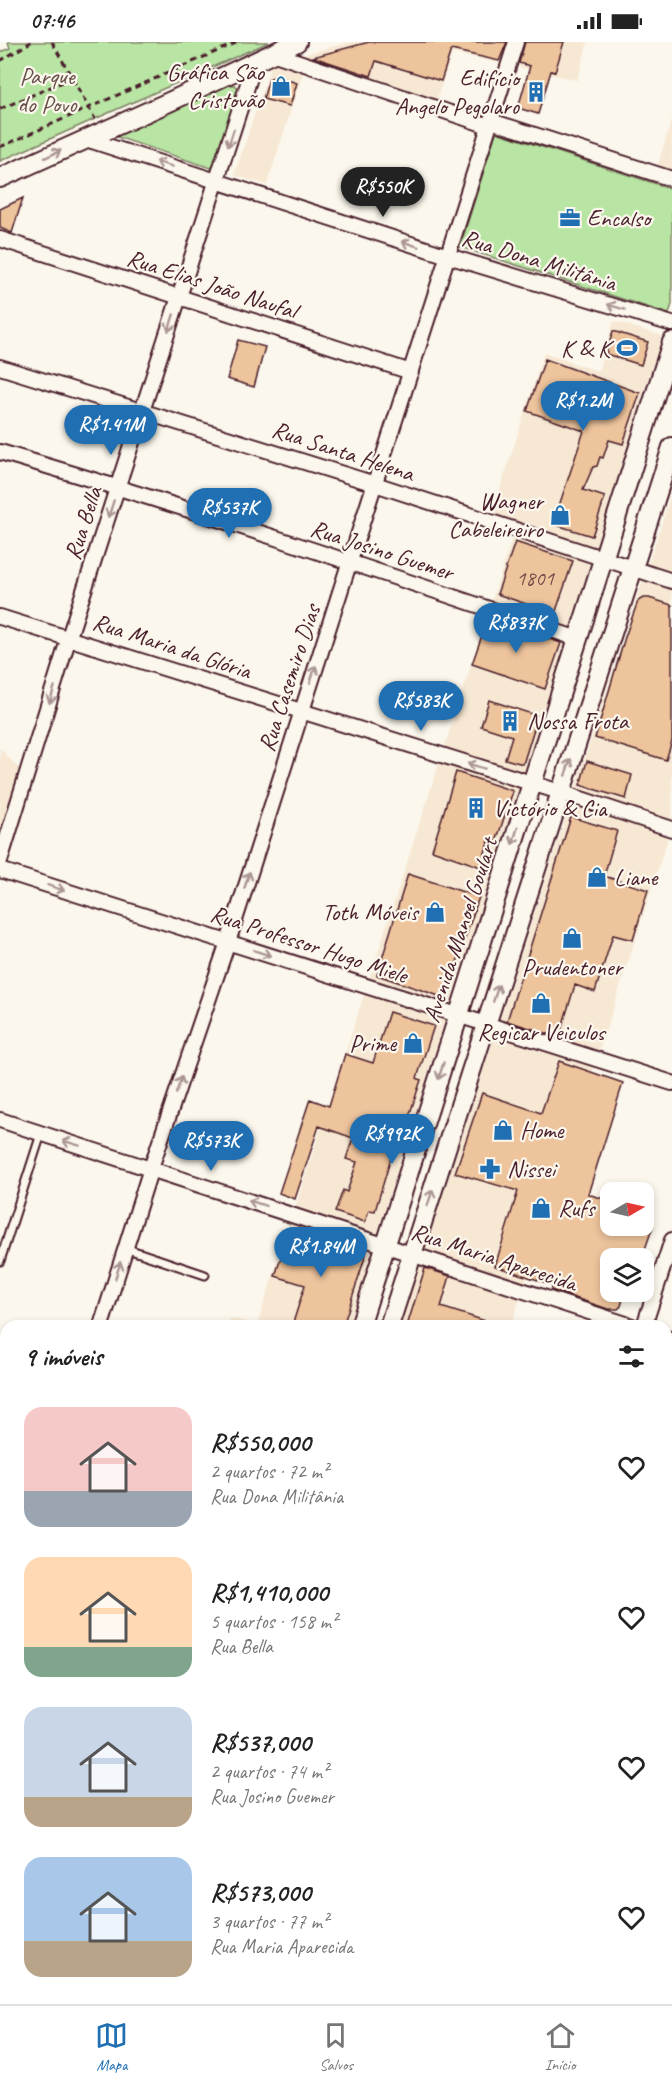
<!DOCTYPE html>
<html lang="pt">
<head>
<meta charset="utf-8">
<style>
	body { margin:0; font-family:Caveat,sans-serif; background:#f6f6f6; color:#222; height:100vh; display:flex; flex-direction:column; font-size:22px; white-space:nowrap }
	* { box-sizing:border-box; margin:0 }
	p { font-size:20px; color:#767676 }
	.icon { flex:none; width:33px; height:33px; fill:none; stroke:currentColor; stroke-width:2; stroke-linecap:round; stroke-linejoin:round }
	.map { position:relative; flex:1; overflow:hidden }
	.sheet { position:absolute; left:0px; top:1278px; width:672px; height:684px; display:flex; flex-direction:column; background:#fff; border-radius:18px 18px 0 0; box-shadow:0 3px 9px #0003 }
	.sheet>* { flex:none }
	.needle { width:39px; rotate:81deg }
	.fabs { position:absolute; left:600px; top:1140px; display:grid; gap:12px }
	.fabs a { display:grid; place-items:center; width:54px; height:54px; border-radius:12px; background:#fff; box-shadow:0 3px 9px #0003; font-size:30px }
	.price { position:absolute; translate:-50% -51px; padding:0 14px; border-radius:21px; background:#1f6fb2; color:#fff; font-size:20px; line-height:39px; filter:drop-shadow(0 2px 3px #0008) }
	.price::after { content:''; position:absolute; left:50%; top:36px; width:18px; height:14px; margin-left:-9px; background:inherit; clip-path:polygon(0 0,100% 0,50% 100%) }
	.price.current { background:#222; color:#fff }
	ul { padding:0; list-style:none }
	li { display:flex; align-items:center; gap:18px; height:150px; padding:0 24px }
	li span { display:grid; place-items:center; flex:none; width:168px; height:120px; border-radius:18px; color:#555 }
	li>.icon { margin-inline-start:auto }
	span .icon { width:72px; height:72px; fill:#fffc; stroke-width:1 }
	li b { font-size:26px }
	h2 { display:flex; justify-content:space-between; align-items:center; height:72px; padding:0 24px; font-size:26px }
	.status { display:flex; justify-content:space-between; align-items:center; height:42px; padding:0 30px; background:#fff; direction:ltr }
	.status svg { height:16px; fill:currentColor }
	.dock { display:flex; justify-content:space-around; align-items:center; height:84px; border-top:2px solid #e0e0e0; background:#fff; font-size:16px; color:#767676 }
	.dock a { display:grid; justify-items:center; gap:3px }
	.dock .current { color:#1f6fb2 }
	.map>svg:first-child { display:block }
</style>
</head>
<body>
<div class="status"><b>07:46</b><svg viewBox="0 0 49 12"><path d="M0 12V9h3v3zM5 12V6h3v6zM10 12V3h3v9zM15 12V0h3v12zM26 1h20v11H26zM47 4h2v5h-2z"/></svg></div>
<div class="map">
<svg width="672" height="1962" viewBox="0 0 672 1962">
	<rect width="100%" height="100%" fill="#fbf7ec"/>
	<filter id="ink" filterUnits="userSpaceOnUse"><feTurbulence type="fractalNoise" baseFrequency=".0167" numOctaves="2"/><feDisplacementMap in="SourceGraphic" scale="12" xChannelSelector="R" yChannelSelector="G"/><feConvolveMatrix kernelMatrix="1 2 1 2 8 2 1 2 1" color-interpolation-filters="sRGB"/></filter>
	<g filter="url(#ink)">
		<path fill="#f7e8d4" d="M350,0H588L577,38L452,11L436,59L307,18L267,143L234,133L272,21Z
			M672,76V131L657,126Z
			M614,279L662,294L348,1284H227L230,1276L257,1283L517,481L492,472L544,311L598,329Z
			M672,449V783L511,1284H400Z
			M0,706L24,732L0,806Z
			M15,1956H133L131,1962H13Z
			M180,1956H247L246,1962H178Z"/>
		<path fill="#b8e5a3" stroke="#818267" stroke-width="1.5" d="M8,0H269L0,119V10L10,6Z
			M228,43H235L240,48L216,124L211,126L114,94Z
			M496,90L672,147V262L669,272L460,205Z"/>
		<path fill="#eec49d" stroke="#4a1f2b" stroke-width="1.5" d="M369,0H507L499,19L451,8L441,39L376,19L371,34L313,15Z
			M525,0H564L555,30L551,29L538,72L518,66L530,24L519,21Z
			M275,34L297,41L290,64L263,57L269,37Z
			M23,156L12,191L0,186V167Z
			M613,289L648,300L641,323L606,312Z
			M238,298L265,305L254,345L227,337Z
			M545,317L640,351L623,402L609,398L603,416L600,415L597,424L593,425L583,448L605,455L592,494L553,482L584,389L527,369Z
			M515,500L573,519L555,572L497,552Z
			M643,556H649L672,563V699L666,718L595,696L625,595L638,559Z
			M488,576L561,601L545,647L472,622Z
			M489,658L538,674L523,722L505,717L512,694L481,684Z
			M587,719L632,733L626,757L580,743Z
			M456,730L513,749L495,803L488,800L481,825L432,808Z
			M571,775L617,789L604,834L648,848L633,898L613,893L595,950L575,943L559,995L507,979Z
			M408,832L479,855L445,956L377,933Z
			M389,970L434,984L417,1036L421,1038L397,1111L393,1109L375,1169L369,1168L365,1180L335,1170L343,1148L347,1150L357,1120L346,1117L353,1096L319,1084L295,1157L279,1151L310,1057L329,1064L345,1012L373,1021Z
			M559,1019L623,1041L588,1152L610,1159V1184H653L642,1216H610V1250H625L621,1264L618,1267H608L551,1248L553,1243L495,1224L518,1149L455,1131L482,1051L541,1071Z
			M290,1188L366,1212L343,1284H292L305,1243L275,1234Z
			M425,1226L450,1234L441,1265L492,1281V1284H407Z"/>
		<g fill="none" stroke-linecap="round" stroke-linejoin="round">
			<g stroke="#4a1f2b" stroke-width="11">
				<path id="lane" d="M125,1206L205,1233
					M0,1219L41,1092"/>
			</g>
			<g stroke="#4a1f2b" stroke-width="18">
				<path id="street" d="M272,11L489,84
					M491,79L672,137
					M86,97L448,214L672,282
					M0,197L411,330
					M0,325L375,442L672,539
					M0,410C194,467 386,532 578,597
					M0,575L560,750L672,787
					M0,819L69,595L255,20
					M0,828L672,1041
					M0,1078L632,1284
					M101,1284L151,1126L228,900L516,0
					M644,1284L672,1198
					M666,1296L672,1298
					M0,1329L6,1331
					M666,1550L672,1552
					M0,1610L6,1592
					M666,1803L672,1805
					M0,1843L6,1845
					M350,1956L369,1962
					M425,1962L427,1956"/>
			</g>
			<g stroke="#4a1f2b" stroke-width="22">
				<path id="secondary" d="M0,136L169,60L297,0
					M360,1284L672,300
					M389,1284L672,405
					M0,1612L6,1619
					M0,1654L6,1661
					M144,1962L146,1956
					M169,1962L171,1956"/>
			</g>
			<path stroke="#4a1f2b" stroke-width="3" stroke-dasharray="6 4.5" stroke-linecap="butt" d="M52,0L95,77
				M0,19L31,0
				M0,67L72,36
				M0,105L238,0"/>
			<use href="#lane" stroke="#fbf7ec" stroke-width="7"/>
			<use href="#street" stroke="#fbf7ec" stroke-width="14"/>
			<use href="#secondary" stroke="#fbf7ec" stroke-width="18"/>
		</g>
		<defs><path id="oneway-shaft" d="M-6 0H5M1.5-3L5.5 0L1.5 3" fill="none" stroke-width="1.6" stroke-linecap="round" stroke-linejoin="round" transform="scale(1.5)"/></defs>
		<g stroke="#ab9695">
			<use href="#oneway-shaft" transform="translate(231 96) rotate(108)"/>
			<use href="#oneway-shaft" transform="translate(53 112) rotate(-25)"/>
			<use href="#oneway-shaft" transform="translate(164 122) rotate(-163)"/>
			<use href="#oneway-shaft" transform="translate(410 202) rotate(-162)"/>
			<use href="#oneway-shaft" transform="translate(616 265) rotate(-163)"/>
			<use href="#oneway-shaft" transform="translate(171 281) rotate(108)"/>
			<use href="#oneway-shaft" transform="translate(111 467) rotate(108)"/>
			<use href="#oneway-shaft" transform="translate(313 632) rotate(-72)"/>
			<use href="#oneway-shaft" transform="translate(52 653) rotate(107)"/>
			<use href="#oneway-shaft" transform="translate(476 724) rotate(-163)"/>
			<use href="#oneway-shaft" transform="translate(568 725) rotate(-72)"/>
			<use href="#oneway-shaft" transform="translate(515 794) rotate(108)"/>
			<use href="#oneway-shaft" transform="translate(247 838) rotate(-72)"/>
			<use href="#oneway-shaft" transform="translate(56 846) rotate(18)"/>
			<use href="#oneway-shaft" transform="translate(262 911) rotate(18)"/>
			<use href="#oneway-shaft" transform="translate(496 951) rotate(-72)"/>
			<use href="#oneway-shaft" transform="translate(441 1029) rotate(107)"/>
			<use href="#oneway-shaft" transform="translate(179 1043) rotate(-71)"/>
			<use href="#oneway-shaft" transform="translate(71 1101) rotate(-163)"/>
			<use href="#oneway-shaft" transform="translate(430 1156) rotate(-72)"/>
			<use href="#oneway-shaft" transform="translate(257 1161) rotate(-162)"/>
			<use href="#oneway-shaft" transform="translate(118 1228) rotate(-72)"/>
		</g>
	</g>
	<defs>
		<g id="shop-bare" transform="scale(1.62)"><path d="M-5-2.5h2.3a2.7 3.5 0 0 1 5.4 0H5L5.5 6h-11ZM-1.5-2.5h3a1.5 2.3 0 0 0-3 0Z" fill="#1f6fb2" stroke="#fbf7ec" stroke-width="2.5" paint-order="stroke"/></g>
		<g id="building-bare" transform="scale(1.62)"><path d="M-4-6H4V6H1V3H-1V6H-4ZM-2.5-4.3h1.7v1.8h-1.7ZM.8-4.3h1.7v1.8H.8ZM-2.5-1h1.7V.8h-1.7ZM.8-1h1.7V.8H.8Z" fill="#1f6fb2" stroke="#fbf7ec" stroke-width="2.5" paint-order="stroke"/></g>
		<g id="office-bare" transform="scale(1.62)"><path d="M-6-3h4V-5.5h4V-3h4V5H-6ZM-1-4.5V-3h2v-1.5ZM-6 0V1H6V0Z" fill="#1f6fb2" stroke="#fbf7ec" stroke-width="2.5" paint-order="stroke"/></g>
		<g id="stadium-bare" transform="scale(1.62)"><path d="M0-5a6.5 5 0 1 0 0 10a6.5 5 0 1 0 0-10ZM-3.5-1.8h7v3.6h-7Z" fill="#1f6fb2" stroke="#fbf7ec" stroke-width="2.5" paint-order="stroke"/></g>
		<g id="pharmacy-bare" transform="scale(1.62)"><path d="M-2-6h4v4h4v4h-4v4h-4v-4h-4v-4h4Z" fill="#1f6fb2" stroke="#fbf7ec" stroke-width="2.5" paint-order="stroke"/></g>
	</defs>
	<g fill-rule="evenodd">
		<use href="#shop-bare" x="281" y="44"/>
		<use href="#building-bare" x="536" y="50"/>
		<use href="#office-bare" x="570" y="176"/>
		<use href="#stadium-bare" x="627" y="306"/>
		<use href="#shop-bare" x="560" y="473"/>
		<use href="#building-bare" x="510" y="679"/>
		<use href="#building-bare" x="476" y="766"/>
		<use href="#shop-bare" x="597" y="835"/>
		<use href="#shop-bare" x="435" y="870"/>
		<use href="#shop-bare" x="572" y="896"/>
		<use href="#shop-bare" x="541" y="961"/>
		<use href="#shop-bare" x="413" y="1001"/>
		<use href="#shop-bare" x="503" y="1088"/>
		<use href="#pharmacy-bare" x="490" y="1127"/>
		<use href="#shop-bare" x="541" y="1166"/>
	</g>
	<g text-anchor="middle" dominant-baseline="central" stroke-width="4.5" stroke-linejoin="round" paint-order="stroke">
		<g font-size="21" fill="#734848">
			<text x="535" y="536">1801</text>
		</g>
		<g font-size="24" fill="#4a1f2b" stroke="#fbf7ec" text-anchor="start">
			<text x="264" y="30" text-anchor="end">Gráfica São<tspan x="264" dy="28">Cristovão</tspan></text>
			<text x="519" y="36" text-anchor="end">Edifício<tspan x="519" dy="28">Angelo Pegolaro</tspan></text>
			<text x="587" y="176">Encalso</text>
			<text x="610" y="306" text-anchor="end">K &amp; K</text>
			<text x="543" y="459" text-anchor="end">Wagner<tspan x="543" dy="28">Cabeleireiro</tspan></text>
			<text x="527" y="679">Nossa Frota</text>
			<text x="493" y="766">Victório &amp; Cia</text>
			<text x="614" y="835">Liane</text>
			<text x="418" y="870" text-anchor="end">Toth Móveis</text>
			<text x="572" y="925" text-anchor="middle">Prudentoner</text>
			<text x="541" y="990" text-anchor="middle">Regicar Veiculos</text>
			<text x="396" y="1001" text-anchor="end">Prime</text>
			<text x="520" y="1088">Home</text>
			<text x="507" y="1127">Nissei</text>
			<text x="558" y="1166">Rufs</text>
		</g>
		<g font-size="24" fill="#665049" stroke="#fbf7ec">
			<text x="47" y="34">Parque<tspan x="47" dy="28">do Povo</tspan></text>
		</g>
		<g font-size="24" fill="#4a1f2b" stroke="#fbf7ec">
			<text transform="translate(539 218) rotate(17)">Rua Dona Militânia</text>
			<text transform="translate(212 242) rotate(18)">Rua Elias João Naufal</text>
			<text transform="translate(343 409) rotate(18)">Rua Santa Helena</text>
			<text transform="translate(83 481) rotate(-72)">Rua Bella</text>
			<text transform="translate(382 508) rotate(18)">Rua Josino Guemer</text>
			<text transform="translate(172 604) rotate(18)">Rua Maria da Glória</text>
			<text transform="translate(289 636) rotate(-72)">Rua Casemiro Dias</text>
			<text transform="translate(460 888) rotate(-72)">Avenida Manoel Goulart</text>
			<text transform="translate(309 902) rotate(18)">Rua Professor Hugo Miele</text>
			<text transform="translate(494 1215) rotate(18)">Rua Maria Aparecida</text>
		</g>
	</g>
</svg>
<div class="fabs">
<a><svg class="needle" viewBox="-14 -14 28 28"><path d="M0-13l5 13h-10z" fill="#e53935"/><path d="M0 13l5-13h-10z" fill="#767676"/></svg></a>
<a><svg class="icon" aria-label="layers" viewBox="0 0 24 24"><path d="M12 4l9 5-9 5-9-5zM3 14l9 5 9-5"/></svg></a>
</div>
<b class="price current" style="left:383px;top:176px">R$550K</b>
<b class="price" style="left:583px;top:390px">R$1.2M</b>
<b class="price" style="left:111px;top:414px">R$1.41M</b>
<b class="price" style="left:229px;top:497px">R$537K</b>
<b class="price" style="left:516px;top:612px">R$837K</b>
<b class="price" style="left:421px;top:690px">R$583K</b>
<b class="price" style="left:392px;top:1123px">R$992K</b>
<b class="price" style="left:211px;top:1130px">R$573K</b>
<b class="price" style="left:321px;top:1236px">R$1.84M</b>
<section class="sheet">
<h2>9 imóveis<svg class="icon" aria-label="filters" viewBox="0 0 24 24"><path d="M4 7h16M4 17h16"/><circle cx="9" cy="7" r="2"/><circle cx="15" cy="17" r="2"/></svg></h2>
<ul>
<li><span style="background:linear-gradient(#f6c9c9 70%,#9aa5b1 0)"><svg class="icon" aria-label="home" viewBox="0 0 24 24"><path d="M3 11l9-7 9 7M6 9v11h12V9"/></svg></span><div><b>R$550,000</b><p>2 quartos · 72 m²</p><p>Rua Dona Militânia</p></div><svg class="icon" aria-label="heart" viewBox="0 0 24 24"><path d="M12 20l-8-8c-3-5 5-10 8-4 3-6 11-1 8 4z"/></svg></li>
<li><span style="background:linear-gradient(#ffd9b3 75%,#7fa58c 0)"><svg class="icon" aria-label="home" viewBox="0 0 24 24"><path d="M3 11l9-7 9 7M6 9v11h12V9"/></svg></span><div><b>R$1,410,000</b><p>5 quartos · 158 m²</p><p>Rua Bella</p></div><svg class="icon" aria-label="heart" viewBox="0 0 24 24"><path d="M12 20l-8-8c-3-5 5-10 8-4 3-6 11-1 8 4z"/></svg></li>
<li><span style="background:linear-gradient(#c9d6e8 75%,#b9a48a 0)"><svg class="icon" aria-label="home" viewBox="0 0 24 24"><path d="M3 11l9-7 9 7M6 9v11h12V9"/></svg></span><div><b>R$537,000</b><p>2 quartos · 74 m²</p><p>Rua Josino Guemer</p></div><svg class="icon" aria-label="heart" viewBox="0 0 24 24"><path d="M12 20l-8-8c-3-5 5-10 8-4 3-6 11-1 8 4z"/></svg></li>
<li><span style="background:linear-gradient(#a9c7e8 70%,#b9a48a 0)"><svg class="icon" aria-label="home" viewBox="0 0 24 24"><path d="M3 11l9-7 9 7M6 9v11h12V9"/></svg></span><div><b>R$573,000</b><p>3 quartos · 77 m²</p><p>Rua Maria Aparecida</p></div><svg class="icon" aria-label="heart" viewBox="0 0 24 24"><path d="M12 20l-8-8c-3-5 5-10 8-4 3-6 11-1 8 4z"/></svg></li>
</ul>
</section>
</div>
<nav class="dock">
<a class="current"><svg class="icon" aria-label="map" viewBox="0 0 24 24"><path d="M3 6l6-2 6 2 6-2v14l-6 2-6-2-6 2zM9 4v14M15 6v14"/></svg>Mapa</a>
<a><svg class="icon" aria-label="saved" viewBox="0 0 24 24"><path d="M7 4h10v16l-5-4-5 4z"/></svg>Salvos</a>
<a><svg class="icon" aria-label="home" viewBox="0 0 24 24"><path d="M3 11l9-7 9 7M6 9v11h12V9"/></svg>Início</a>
</nav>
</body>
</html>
